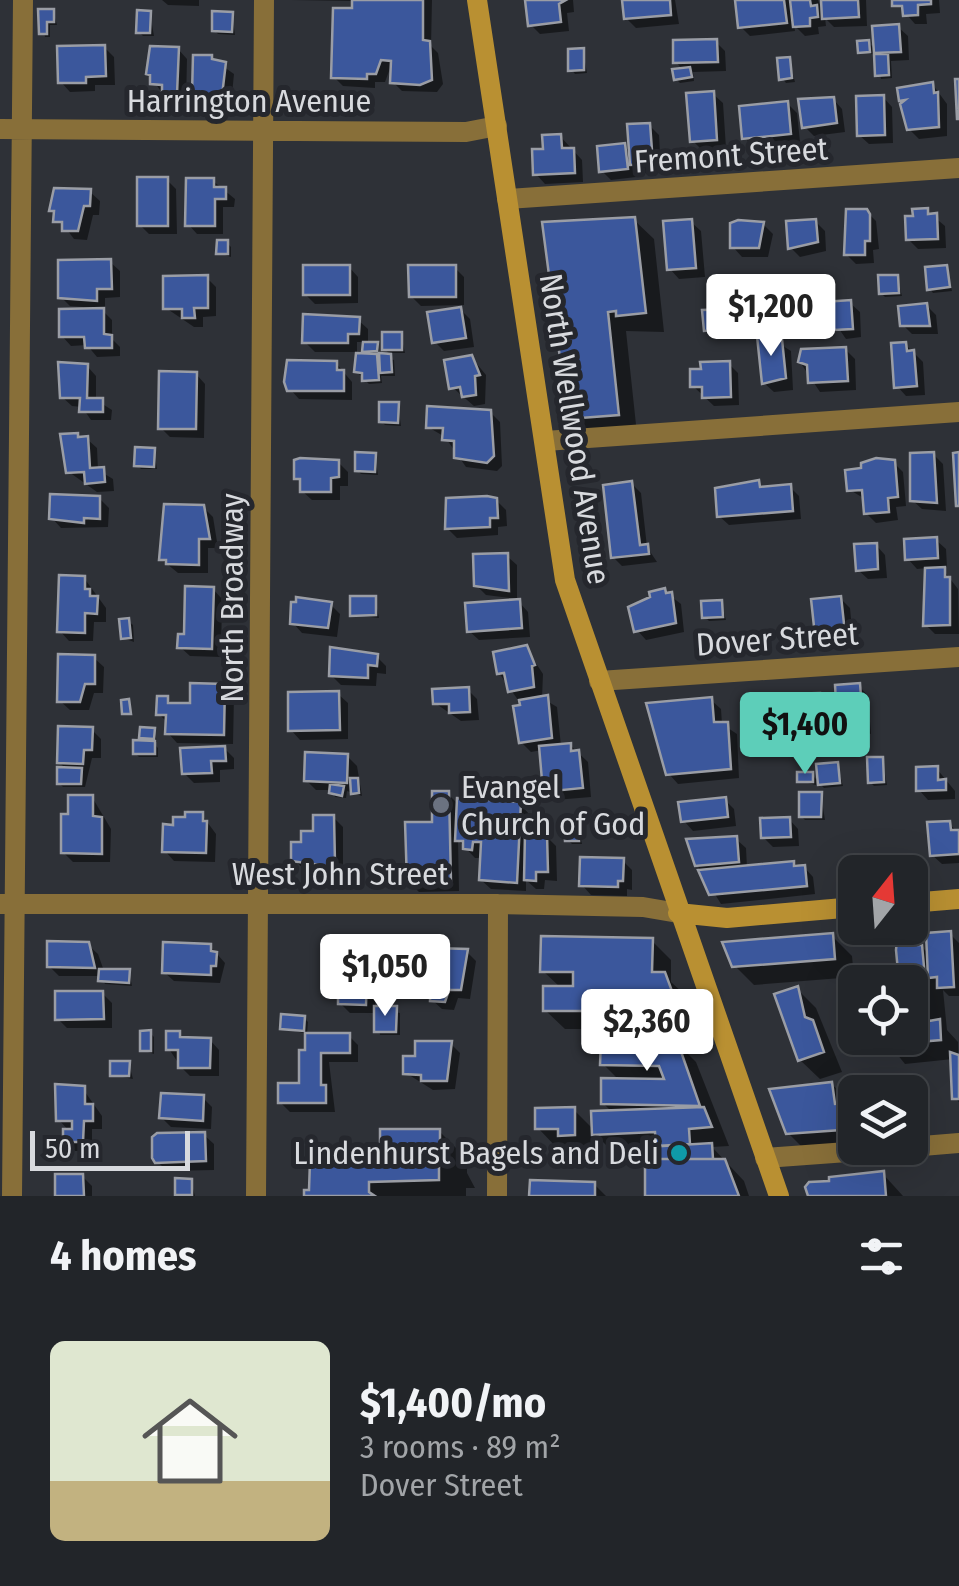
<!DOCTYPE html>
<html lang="en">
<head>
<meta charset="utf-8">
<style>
	body { margin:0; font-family:"Fira Sans Condensed",sans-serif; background:#2e3135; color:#f1f3f6; height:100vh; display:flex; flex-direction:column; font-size:38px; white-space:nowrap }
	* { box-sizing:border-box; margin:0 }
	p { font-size:32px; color:#a2a5a8 }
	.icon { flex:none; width:55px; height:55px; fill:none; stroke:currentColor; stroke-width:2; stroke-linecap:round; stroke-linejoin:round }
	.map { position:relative; height:1196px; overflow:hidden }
	.panel { display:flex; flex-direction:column; background:#222529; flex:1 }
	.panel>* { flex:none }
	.needle { width:65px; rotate:17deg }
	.controls { position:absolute; left:838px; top:855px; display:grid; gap:20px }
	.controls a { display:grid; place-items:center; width:90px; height:90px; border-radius:15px; background:#222529; box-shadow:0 10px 40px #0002,0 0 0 2px #3f4246; font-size:50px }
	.scale { position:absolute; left:30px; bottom:25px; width:160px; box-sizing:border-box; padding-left:10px; border:5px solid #d8dade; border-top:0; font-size:28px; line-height:35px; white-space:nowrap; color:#d8dade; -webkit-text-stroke:8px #25272d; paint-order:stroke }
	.price { position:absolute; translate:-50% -85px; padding:0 22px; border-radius:10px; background:#fff; color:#222; font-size:32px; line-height:65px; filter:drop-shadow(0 2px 5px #0008) }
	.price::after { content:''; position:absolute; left:50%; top:60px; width:30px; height:22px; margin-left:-15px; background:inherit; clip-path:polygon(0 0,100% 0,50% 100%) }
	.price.current { background:#5dceb9; color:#111 }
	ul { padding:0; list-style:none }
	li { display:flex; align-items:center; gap:30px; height:250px; padding:0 50px }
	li+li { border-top:2px solid #3f4246 }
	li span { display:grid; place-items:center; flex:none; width:280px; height:200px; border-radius:15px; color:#555 }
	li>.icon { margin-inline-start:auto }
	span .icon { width:120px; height:120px; fill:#fffc; stroke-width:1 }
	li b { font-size:42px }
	h2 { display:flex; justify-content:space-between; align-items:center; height:120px; padding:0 50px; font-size:42px }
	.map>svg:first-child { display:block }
</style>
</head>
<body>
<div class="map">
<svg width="959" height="1196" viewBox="0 0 959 1196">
	<rect width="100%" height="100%" fill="#2e3137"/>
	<path fill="#0007" d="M162,0H199V6L168,5Z
		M291,0H432L431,46L438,53L443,84L437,92L402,91L393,82L392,63L385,82H375V88L343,86L334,77L354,1Z
		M528,0H573L574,12L567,13L569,31L540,34L531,25Z
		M625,0H675L679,24L636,28L626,18Z
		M738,0H818L825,17L824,0H866L867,26L834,27L825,18L826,26L818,27L819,34L805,36L794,25L795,31L750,36L741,27Z
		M894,0H939L940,13L926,14L927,24H915Z
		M53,11L57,25H50V37H45L40,12Z
		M150,13L154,36H143L139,32Z
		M232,14L235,35L218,34L214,30Z
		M898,27L908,36L909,60L891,61L892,78L881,79L876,55L861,52L868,42L876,50Z
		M716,42L725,51L726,71L693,72L694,81L680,83L676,79L683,70L676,62Z
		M104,47L114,57L115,85H95V91L70,92L61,82Z
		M178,49L187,59L186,103L174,102L162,93L149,74Z
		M583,51L587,73L575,74L571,69Z
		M211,58L234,74L231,104L204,103L194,93Z
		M789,60L795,82L786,83L782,78Z
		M933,85L947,104V136L919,139L909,129L901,100Z
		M713,94L723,103L726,148L702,150L693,141Z
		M883,97L892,107L893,143L869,144L859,135Z
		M833,99L842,109L845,132L814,136L805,127Z
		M787,103L797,113L800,142L754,147L745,138Z
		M649,125L659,135L661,172L642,173L635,166L636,177L611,180L602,171L624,146L632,153Z
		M560,136L582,160L583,182L545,184L536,174L546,151Z
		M167,180L176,189L177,234H149L140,225Z
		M213,181L235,199L234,207H223V234H197L188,224Z
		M90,192L100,201L99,215H93L87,240L74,239L52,210Z
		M866,211L876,221L879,249L873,250L874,263L856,264L846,254Z
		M927,211L945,226L946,248L918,249L908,239L916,218Z
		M634,220L654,239L664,332L626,331L637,434L590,437L570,417Z
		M815,221L825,231L826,251L800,257L791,248Z
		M691,222L701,231L705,277L679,279L670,269Z
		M763,224L773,234L768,257H742L733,247Z
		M227,243L231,247V257L219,253Z
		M110,262L120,271V297L105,298V313L112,320V339L120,347V356L97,357L87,345L71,346L62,336L83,307L70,306L61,297Z
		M349,267L358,277V303L315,304L305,294Z
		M454,267L464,277V305L421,306L411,296Z
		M946,268L952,291L933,293L929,288Z
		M897,277L902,296L885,297L881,293Z
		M207,278L216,287V316L203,317V327H194L166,308Z
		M797,282L802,304H787L783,300Z
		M850,303L860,312L861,337L846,339L826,310Z
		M926,305L936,315L938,334H912L903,325Z
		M460,309L470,319L474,347L444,351L435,342Z
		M765,310L774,319L775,341L791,351L793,390L774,392L764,383L760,338H744L732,326V333L710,334L706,330L727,311L735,319Z
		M358,320L368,329V344L377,345L380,356L394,360L395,376H381L382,383L369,384L357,372L366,342H357V352H315L305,342Z
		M401,335L405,353H389L384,349Z
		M905,344L923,362L925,395L906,396L897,386Z
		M845,349L855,359L856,390L820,392L800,362Z
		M472,358L486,375L485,404L474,406L452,387Z
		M336,363L352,382V400L299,399L290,389Z
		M729,364L738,373L739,405L714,406L693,386Z
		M87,366L96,376V400L112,410L111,420H91L82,407L72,406L62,397Z
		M196,374L205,384L204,438L170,437L161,428Z
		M398,405L401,426L385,425L381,421Z
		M490,412L500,422L502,466L497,471L466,467L445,437L428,427Z
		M87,439L97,448L98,470L113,479L114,491L97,492L69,472Z
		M154,450L157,469H141L137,465Z
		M933,454L943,464L946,511L922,509L912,500Z
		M375,455L378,475L361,474L357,470Z
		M338,462L348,472V486H340V500H312L302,491L297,463Z
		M893,462L903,472L906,506L896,507L898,520L876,523L866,513L865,499L850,490Z
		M759,483L764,489L790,487L799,496L801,519L729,525L719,516Z
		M632,484L641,493L647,547L657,562L622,566L613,557Z
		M99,498L109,508L108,527L61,528L52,518Z
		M496,500L506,510L507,526L498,527V535L457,538L447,528Z
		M203,507L213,517L218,548H208V573H178L161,559Z
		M936,540L946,549L947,567H941L958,589L959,634H935L925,624L927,568L917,569L908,559Z
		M876,545L885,555L887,578L868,579L858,570Z
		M507,556L517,565V599L486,595L476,585Z
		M84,578L106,608V622H94L93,641H69L60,631Z
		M213,589L222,599L221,657L190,656L180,647Z
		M664,591L681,604L684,632L646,640L637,630Z
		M375,598L379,618L352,615Z
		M840,598L850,608L853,641L827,644L817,635Z
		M299,600L327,601L340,614L337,637L302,633L293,623Z
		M519,602L528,612L530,637L479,640L469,631Z
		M721,602L726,620L709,621L705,617Z
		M128,621L133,625L134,642L123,638Z
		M526,648L543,674L542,698L557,707L561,746L570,745L588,762L591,797L555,800L546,791L542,750L531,752L521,742L523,707L499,673Z
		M376,656L386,666V674L377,673L376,686L341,685L331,675Z
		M94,658L104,667L103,693H94L89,710H70L60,701Z
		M224,686L234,696L233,744L177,743L168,733V723L159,714L167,699L174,705L193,706Z
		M859,686L868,696L871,734L849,728L839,719Z
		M468,690L477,699L479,720L461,721L435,703Z
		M338,694L348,703V739L300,740L291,730Z
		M819,695L828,705L830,737L807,742L808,754L798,755L788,745Z
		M711,700L721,709L722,724L737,734L739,778L678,784L669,774Z
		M92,730L101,739V758H92L85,787H63L59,783L67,770L59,762Z
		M154,730L157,742H152L158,748V757H139L135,753L148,743L142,737Z
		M224,748L234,758V769L220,770V782L194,783L184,773Z
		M347,756L357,766L362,796L347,791L346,798L335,797L332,790H316L306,780Z
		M882,759L887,785L874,786L870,782Z
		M837,764L843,786L824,788L816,780V785L800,781L812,775L820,783Z
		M937,769L955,791V799L928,800L919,790Z
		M448,794L459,805L520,804L529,814L528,836H546L556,846L557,881L545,880L544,889H536L526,880V891L491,889L481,880L483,858H475L458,840L459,891L419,892L409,882Z
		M821,795L825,820H805L801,816Z
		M92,797L111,829L110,862H73L63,852L70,817Z
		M725,800L734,809L736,826L693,831L684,821Z
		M202,815L216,834L215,862L174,861L165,851L175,827Z
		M333,817L343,827V872L304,869L294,860Z
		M789,819L798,829L799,846L773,847L763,837Z
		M577,822L582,844H572L568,840Z
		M949,824L959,833V863L942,864L932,855Z
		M736,839L746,848L747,868L793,863L804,867L813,877L815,894L721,904L697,865Z
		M623,861L632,870V890L627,889V896L591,895L582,885Z
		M950,934L959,943V996H949L943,990L947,1030L958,1042L959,1102L955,1098L953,1059L905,1064L884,1038H910V982H902L900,943L916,941L929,954Z
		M832,936L852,956L854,977L754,985L734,965Z
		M651,940L671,960V982L684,994L705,1053H687L696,1062L729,1146L712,1147L744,1181L749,1196H647L648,1152L614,1153L594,1133V1154H581L574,1147L557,1148L538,1128L574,1110L594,1130L613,1113L603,1103L620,1081L603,1064V1050L586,1029H565L545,1010L561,988L543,971Z
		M88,945L98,954L104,971H129L132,986L105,984L101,976H59L49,966Z
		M210,946L225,963L220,983L174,981L164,972Z
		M467,952L476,961L470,999L458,998L454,1010L442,1009L432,1000L433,983L426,975Z
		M367,955L376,965L375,1008L400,1013V1035H380L377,1013H350L340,1003Z
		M797,989L816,1008L842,1072L820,1079L800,1060Z
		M102,993L112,1003V1028H67L58,1019Z
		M304,1018L308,1022L307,1034L283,1028Z
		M150,1033L154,1037V1054L142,1050Z
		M179,1034L185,1040H210L219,1050V1076H190L181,1067L169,1049Z
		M349,1036L358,1045V1062H329L335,1112H290L280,1102L301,1086L307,1053Z
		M451,1044L460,1053L455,1089L433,1090L406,1073L417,1059Z
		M129,1064L133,1079L112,1075Z
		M831,1084L855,1104V1148L808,1153L788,1133Z
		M83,1089L102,1116V1129H92V1151H75L66,1141L70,1132L59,1120Z
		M203,1098L212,1107L211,1129L171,1127L161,1117Z
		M439,1131L467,1159V1173L475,1188H466V1196H308L344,1157L353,1165H371Z
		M204,1135L214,1144V1170L167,1171L158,1162Z
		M883,1174L903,1196H811Z
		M82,1176L92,1186V1196H58Z
		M191,1181L195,1196H179L177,1194Z
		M594,1184L606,1196H532Z"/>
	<path fill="#3b579c" stroke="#9a9da5" stroke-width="2.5" d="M352,0H423V40L430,41L432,80L420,85L390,83L391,61L381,60L376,74H367V79L331,78L333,8H352Z
		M525,0H566L559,4L561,22L528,26Z
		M622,0H670L671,15L624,19Z
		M735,0H784L787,23L738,28Z
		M790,0H810L811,6L817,5L818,17L810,18V26L793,27Z
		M821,0H858L859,17L822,19Z
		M892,0H931V4L918,5V15L903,16L902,6H892Z
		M38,9H54V22H47V34H39Z
		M137,10L151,11L150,33H136Z
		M212,11L233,12L232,32L212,31Z
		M899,24L901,52L874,53L872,26Z
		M717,39L718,62L673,63V40Z
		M869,40L870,52L858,53L857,41Z
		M105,45L106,76L86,77V83H58L57,46Z
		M150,46L179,47L177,94L162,93V85L150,84V75L146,74Z
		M584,48V70L568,71V49Z
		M874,54H888L889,75L875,76Z
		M193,55H212V59L226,62L222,96L192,94Z
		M790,57L792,78L779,80L777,58Z
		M690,67L692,77L674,80L672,69Z
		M955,79H959V119H957Z
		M933,82L934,93L938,92L939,127L907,130L900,104L905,100L899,101L897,88Z
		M714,91L717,140L690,142L686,93Z
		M884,95L885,135L857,136L856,96Z
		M834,97L837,123L802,128L798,99Z
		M788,101L791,134L742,139L739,106Z
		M650,123L653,164L630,165L627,124Z
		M561,134L562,148H574L575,173L533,175L532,149H543L542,135Z
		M625,143L628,169L599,172L597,146Z
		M137,177H168V226H137Z
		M186,178H214V187H226V199H215V226H185Z
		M54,188L91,189L90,206H84L78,231H62V222H53L54,211H49Z
		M928,208V214L937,213L938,239L906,240L905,216H913L912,209Z
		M846,209H867L870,214V241H865V255H844Z
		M635,217L646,313L616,316V311L608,312L619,415L568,419L542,222Z
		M692,219L696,268L667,270L663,221Z
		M816,219L818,242L788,249L786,221Z
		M738,220L764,222L759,248H730V223Z
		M217,240H228V254H216Z
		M111,259L112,289H97V301L58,298V260Z
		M303,265H350V295H303Z
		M408,265H456V297H409Z
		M947,265L950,287L927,290L925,267Z
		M208,275V308H194L195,318H182V309H163V276Z
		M878,275H898L899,293L879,294Z
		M780,280H798L799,301H781Z
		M851,300L853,329L834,330L832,310L824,311L823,302Z
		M927,303L930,326H900L898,306Z
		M461,307L466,338L432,343L427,312Z
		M766,307L767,329L732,330V309Z
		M104,308V334L112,335V348H85L84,337H59V309Z
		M728,309L730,329L704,331L702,310Z
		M303,314L360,317L359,334H348V343H302Z
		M382,332H402V350H382Z
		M771,335L772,340L782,339L786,378L762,384L757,336Z
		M363,342H378L377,351L362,352Z
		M906,342L907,351L914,350L917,386L894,388L891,343Z
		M846,347L848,381L808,383L807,365L798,362L801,349Z
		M356,353L377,354L379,380L362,381V373L354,372Z
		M379,353L391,354L392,372L380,373Z
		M472,355L480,375L475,376L476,395L462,397L460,387L449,389L444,360Z
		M287,360L337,361V370H344V391H287L284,382Z
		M730,361L731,397L702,398V387H690V369H701L700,362Z
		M58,362L88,364L87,398H103V412H79L80,398H60Z
		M159,371L197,372L196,429H158Z
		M379,402H399L398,423L379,422Z
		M427,406L491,410L494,456L487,463L454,458V441L442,440L443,428H426Z
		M78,433V437L88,436L90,468L104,467L105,482L85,484L84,472L66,473L60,434Z
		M135,447L155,448L154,467L134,466Z
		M355,452L376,453L375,472L355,471Z
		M934,452L937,503L910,501V453Z
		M959,452V506H956L953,453Z
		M300,458L339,460V477L331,478V492H300V479H294V460Z
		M876,458L895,460L898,497L888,498L889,512L864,514L862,490L847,491L845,470L861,468V463Z
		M759,480L760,487L791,484L793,511L717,517L715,488Z
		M632,481L640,545L648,544L649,554L611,558L603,485Z
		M50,494L100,496V519L84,518V523L49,519Z
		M487,496L497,498L498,518H490V527L445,529L446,498Z
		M164,504L204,505L210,539H199V565L166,564V560H159Z
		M937,537L938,558L905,560L904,539Z
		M877,543L878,569L856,571L854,544Z
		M508,553L509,591L474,586L473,554Z
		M945,567V577H950V625L923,626L925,568Z
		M59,575L85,576V589H90V596H98L97,614L85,613V633L57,632Z
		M185,586L214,587L212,649L177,648L178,634H184Z
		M665,588L666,593L672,592L676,623L634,632L628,607L650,597L649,592Z
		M350,596H376V615L350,616Z
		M841,596L845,633L815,636L811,599Z
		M296,597L332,602L328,628L290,624L291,602H296Z
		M520,599L522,628L467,632L465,603Z
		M722,600L723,617L702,618L701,601Z
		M129,618L131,638L121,639L119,619Z
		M527,645L535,665L532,666L534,687L508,692L504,673L497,674L493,652Z
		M330,647L378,654L377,666L368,665V678L329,676Z
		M58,654L95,655V684H85L80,702H57Z
		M190,683L225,684L224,735L165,734L166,715H156L157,696H168V703H190Z
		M860,683L863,725L852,726V719L837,720L835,685Z
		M469,687L470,712L449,713V704H433L432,689Z
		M339,691L340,730L288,731V692Z
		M820,693L821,728L799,733V746H786L783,694Z
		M548,695L552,738L519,743L513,706L520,705L519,700Z
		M712,697L714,722H728L731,769L666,775L646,703Z
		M129,699L131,714H122L121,700Z
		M58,726L93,727L92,750H84L83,764L57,763Z
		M140,727L155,728L154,739L139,738Z
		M133,740L155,741V754H133Z
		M571,743V751L579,750L583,788L543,792L539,746Z
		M848,744H861V755L848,754Z
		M225,746L226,761H211L212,773L182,774L180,748Z
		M305,752L348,754L347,783L304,781Z
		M867,757H883L884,782L868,783Z
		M838,762L840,783L818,785L816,764Z
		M938,766V780L946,779V790L916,791V767Z
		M57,767L82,768L81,784H57Z
		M797,772H813V782H797Z
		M350,778H358L359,793L351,794Z
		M330,784L344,786L342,796L329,793Z
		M432,791H449L451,882L407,883L405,822H432Z
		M799,792H822L821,817H799Z
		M68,795H93V816L102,817V854L61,853V814H68Z
		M726,797L728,817L681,822L678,802Z
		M457,798L521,802L517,883L479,880L481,842H473L472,850L463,849V841H455Z
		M185,812H203V821H207L206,853L162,852L163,824L173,825V817H185Z
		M313,815H334L335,863L327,866L291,861V842H301V831H313Z
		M790,817L791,837L761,838L760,818Z
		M578,820L579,841H565L564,821Z
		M950,821L951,830H959V854L930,856L927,822Z
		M525,833L547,834L548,872H536V881L524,880Z
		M737,836L739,862L695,866L686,839Z
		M580,857L624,858L623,881H618V887L579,886Z
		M794,861V866L805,865L807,886L709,895L698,870Z
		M951,931L954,987L937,988V977L928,978L926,933Z
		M833,933L835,959L732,967L722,942Z
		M541,936L653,938L652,972H665L688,1035L583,1034V1011H543V986H573V972H540Z
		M917,938L918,945H922L929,1021L940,1019L941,1040L883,1045L882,1038H910V982H899L896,950L897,940Z
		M47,941L89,942L95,968L47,967Z
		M163,942L211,944V951L217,952L216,966H211V975L162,973Z
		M432,948L468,949L461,990H449L445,1002L430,1001L431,976H423L424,965L431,966Z
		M338,952L368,953L366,1005L338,1004Z
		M99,969H130L129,983L98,981Z
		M798,986L805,1017L813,1020L824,1052L798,1061L774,994Z
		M55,991H103L104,1019L55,1020Z
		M374,1006H397L396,1032H374Z
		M281,1014L305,1016L304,1031L280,1029Z
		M151,1030V1051H140V1031Z
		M166,1031H180V1037L211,1038L210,1068H178V1050H166Z
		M305,1033H350V1053H321V1085H326V1103H278V1083H299V1050H305Z
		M601,1039L677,1040L700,1106L601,1104V1078L664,1079L659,1066L600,1065Z
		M415,1041H452L447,1081H421V1075L403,1074V1056H415Z
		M950,1052L959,1055V1099H952Z
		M110,1061H130L129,1076H110Z
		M832,1082L835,1104L855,1102V1129L786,1134L769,1089Z
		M55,1084L85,1086V1104H93V1121H84L83,1142H63V1129H72V1121H56Z
		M161,1093L204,1095L203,1121L159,1118Z
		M575,1107V1135L558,1136V1129H535V1108Z
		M704,1107L712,1127L689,1129L690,1144L656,1146L655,1132L592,1135L591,1111Z
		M380,1129H440V1150H448V1161H439V1180L369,1182V1192L375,1196H304V1190H309L310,1161L333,1162V1154H345V1163H368L369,1149H380Z
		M205,1132L206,1161L155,1163L152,1158V1137L157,1133Z
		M712,1143L713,1159H645L647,1147Z
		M645,1159H725L739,1196H645Z
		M884,1171L886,1196H808L805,1187L809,1182L829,1181V1177Z
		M55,1174H83L84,1196H55Z
		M175,1178L192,1179V1195H175Z
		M530,1180L595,1182V1196H529Z"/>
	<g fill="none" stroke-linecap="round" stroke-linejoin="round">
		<path stroke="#886f39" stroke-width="20" d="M0,129L466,132L497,126
			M507,199L959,168
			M545,441L959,412
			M599,681L959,657
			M1,904H498L643,907L678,913
			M910,1147L959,1143
			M765,1158L902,1148
			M12,1196L23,0
			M256,1196L264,0
			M497,1196L498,904"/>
		<path stroke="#b99032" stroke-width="20" d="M477,0L565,580L779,1196
			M910,903L959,899
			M678,913L727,918L855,907"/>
	</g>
	<circle fill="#6b7280" stroke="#25272d" stroke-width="4" cx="441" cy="805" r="10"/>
	<circle fill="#0f9aa8" stroke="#25272d" stroke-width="4" cx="679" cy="1153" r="10"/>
	<g text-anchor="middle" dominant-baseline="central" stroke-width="10" stroke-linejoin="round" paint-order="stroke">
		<g font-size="32" fill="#d8dade" stroke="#25272d">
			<text x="249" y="101">Harrington Avenue</text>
			<text transform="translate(731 155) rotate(-4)">Fremont Street</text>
			<text transform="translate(575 429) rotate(81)">North Wellwood Avenue</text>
			<text transform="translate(232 598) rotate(-90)">North Broadway</text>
			<text transform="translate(777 639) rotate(-4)">Dover Street</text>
			<text x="340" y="874">West John Street</text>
		</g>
		<g font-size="32" fill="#d8dade" stroke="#25272d" text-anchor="start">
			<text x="461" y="787">Evangel<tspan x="461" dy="37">Church of God</tspan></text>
			<text x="659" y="1153" text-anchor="end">Lindenhurst Bagels and Deli</text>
		</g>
	</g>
</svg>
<div class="controls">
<a><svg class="needle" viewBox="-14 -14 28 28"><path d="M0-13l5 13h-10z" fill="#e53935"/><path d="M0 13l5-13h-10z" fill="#a2a5a8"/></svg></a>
<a><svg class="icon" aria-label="locate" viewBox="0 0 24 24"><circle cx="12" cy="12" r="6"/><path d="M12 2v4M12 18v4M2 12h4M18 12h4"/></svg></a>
<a><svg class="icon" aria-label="layers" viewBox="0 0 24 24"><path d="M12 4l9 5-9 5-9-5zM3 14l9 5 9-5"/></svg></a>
</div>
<div class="scale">50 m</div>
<b class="price" style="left:771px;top:359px">$1,200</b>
<b class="price current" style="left:805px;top:777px">$1,400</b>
<b class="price" style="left:385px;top:1019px">$1,050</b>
<b class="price" style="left:647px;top:1074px">$2,360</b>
</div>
<section class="panel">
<h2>4 homes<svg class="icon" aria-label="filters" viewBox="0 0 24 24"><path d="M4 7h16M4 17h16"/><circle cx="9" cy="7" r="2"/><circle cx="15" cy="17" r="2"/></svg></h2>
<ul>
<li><span style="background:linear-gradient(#dfe7d0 70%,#c2b280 0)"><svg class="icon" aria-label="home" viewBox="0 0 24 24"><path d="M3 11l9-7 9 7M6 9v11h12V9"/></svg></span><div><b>$1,400/mo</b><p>3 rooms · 89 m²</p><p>Dover Street</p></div></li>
</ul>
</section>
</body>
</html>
